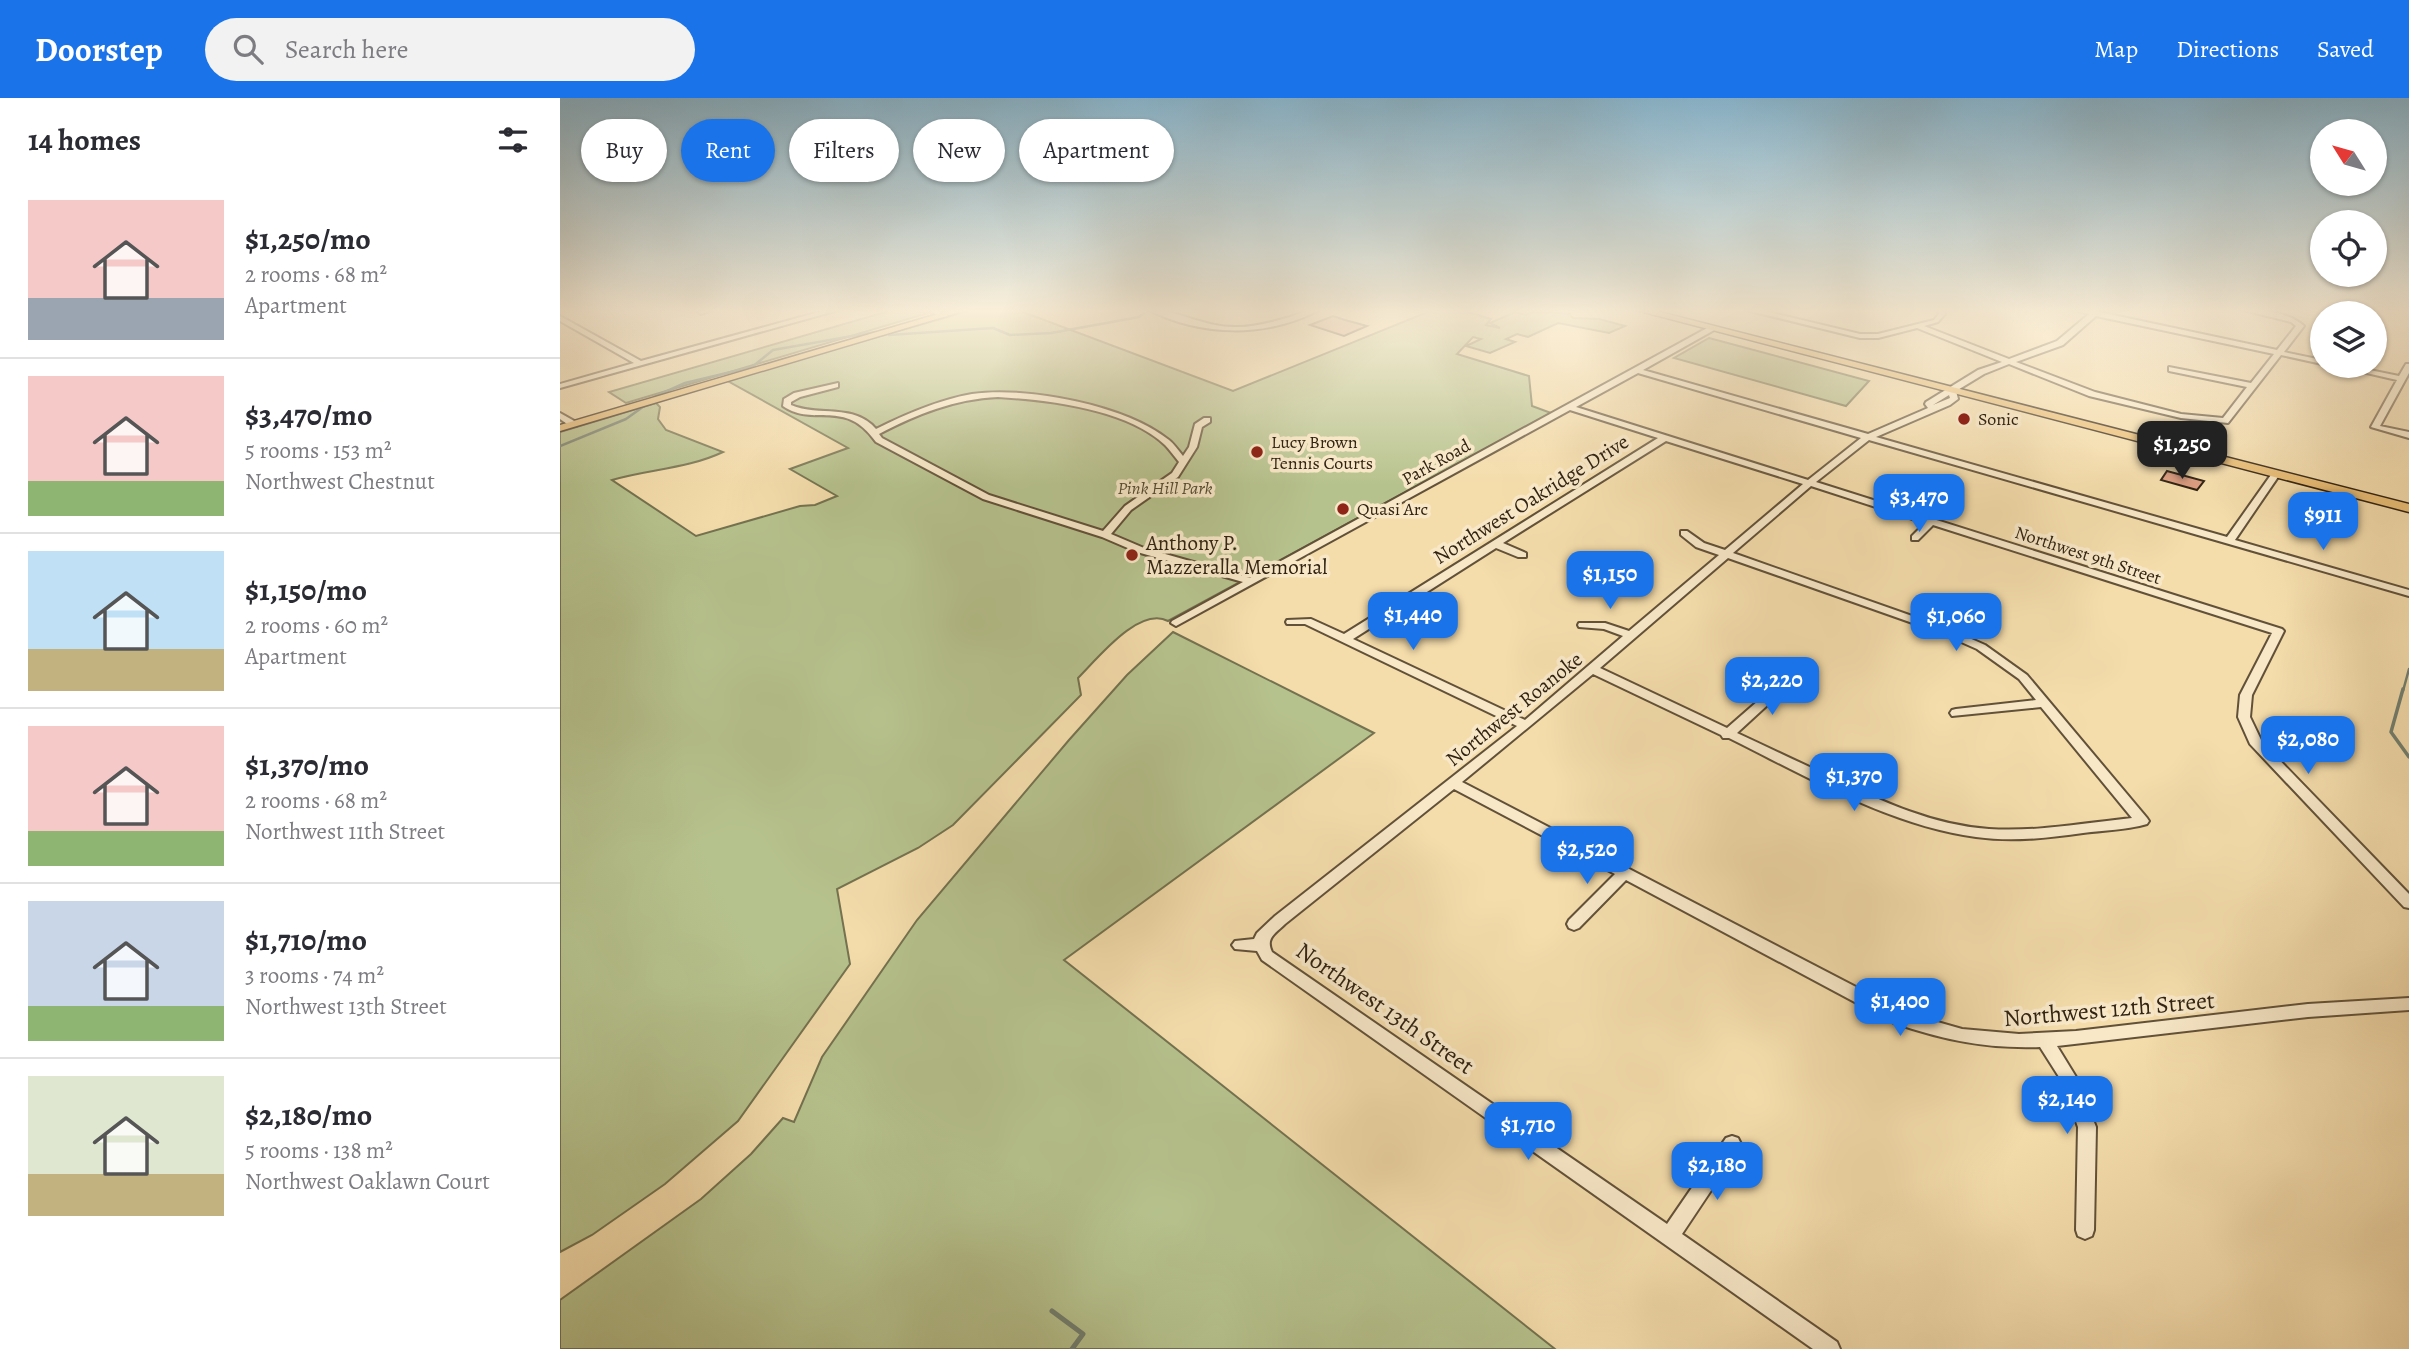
<!DOCTYPE html>
<html lang="en">
<head>
<meta charset="utf-8">
<style>
	body { margin:0; font-family:Alegreya,serif; background:#f2f2f3; color:#2b2b33; height:100vh; display:flex; flex-direction:column; font-size:26px; white-space:nowrap }
	* { box-sizing:border-box; margin:0 }
	p { font-size:23px; color:#7c7c81 }
	.icon { flex:none; width:38px; height:38px; fill:none; stroke:currentColor; stroke-width:2; stroke-linecap:round; stroke-linejoin:round }
	.map { position:relative; flex:1; overflow:hidden }
	.sheet { display:flex; flex-direction:column; background:#fff; width:560px }
	.sheet>* { flex:none }
	.banner { position:absolute; left:21px; top:21px; width:665px; height:63px; display:flex; gap:14px }
	.needle { width:46px; rotate:307deg }
	.controls { position:absolute; left:1750px; top:21px; display:grid; gap:14px }
	.controls a { display:grid; place-items:center; width:77px; height:77px; border-radius:50%; background:#fff; box-shadow:0 2px 5px #0004; font-size:35px }
	.price { position:absolute; translate:-50% -60px; padding:0 16px; border-radius:14px; background:#1a73e8; color:#fff; font-size:23px; line-height:46px; filter:drop-shadow(0 2px 4px #0008) }
	.price::after { content:''; position:absolute; left:50%; top:42px; width:21px; height:16px; margin-left:-10px; background:inherit; clip-path:polygon(0 0,100% 0,50% 100%) }
	.price.active { background:#222; color:#fff }
	ul { padding:0; list-style:none }
	li { display:flex; align-items:center; gap:21px; height:175px; padding:0 28px }
	li+li { border-top:2px solid #e1e1e2 }
	li span { display:grid; place-items:center; flex:none; width:196px; height:140px; border-radius:0px; color:#555 }
	li>.icon { margin-inline-start:auto }
	span .icon { width:84px; height:84px; fill:#fffc; stroke-width:1 }
	li b { font-size:30px }
	h2 { display:flex; justify-content:space-between; align-items:center; height:84px; padding:0 28px; font-size:30px }
	.chip { padding:0 24px; border-radius:32px; background:#fff; box-shadow:0 2px 5px #0004; font-size:24px; line-height:63px }
	.chip.active { background:#1a73e8; color:#fff }
	header { display:flex; align-items:center; gap:42px; box-sizing:border-box; height:98px; padding:0 35px; background:#1a73e8; color:#fff }
	header strong { font-size:33px }
	nav { display:flex; gap:38px; margin-inline-start:auto; font-size:24px }
	.search { width:490px; height:63px; background:#f2f2f3; display:flex; align-items:center; gap:18px; box-sizing:border-box; padding:0 24px; border-radius:38px; color:#7c7c81; font-size:26px }
	main { display:flex; flex:1; min-height:0 }
	.map>svg:first-child { display:block }
</style>
</head>
<body>
<header>
<strong>Doorstep</strong>
<div class="search"><svg class="icon" aria-label="search" viewBox="0 0 24 24"><circle cx="10" cy="10" r="6"/><path d="M15 15l6 6"/></svg>Search here</div>
<nav><a>Map</a><a>Directions</a><a>Saved</a></nav>
</header>
<main>
<section class="sheet">
<h2>14 homes<svg class="icon" aria-label="filters" viewBox="0 0 24 24"><path d="M4 7h16M4 17h16"/><circle cx="9" cy="7" r="2"/><circle cx="15" cy="17" r="2"/></svg></h2>
<ul>
<li><span style="background:linear-gradient(#f6c9c9 70%,#9aa5b1 0)"><svg class="icon" aria-label="home" viewBox="0 0 24 24"><path d="M3 11l9-7 9 7M6 9v11h12V9"/></svg></span><div><b>$1,250/mo</b><p>2 rooms · 68 m²</p><p>Apartment</p></div></li>
<li><span style="background:linear-gradient(#f6c9c9 75%,#8fb573 0)"><svg class="icon" aria-label="home" viewBox="0 0 24 24"><path d="M3 11l9-7 9 7M6 9v11h12V9"/></svg></span><div><b>$3,470/mo</b><p>5 rooms · 153 m²</p><p>Northwest Chestnut</p></div></li>
<li><span style="background:linear-gradient(#bfe0f5 70%,#c2b280 0)"><svg class="icon" aria-label="home" viewBox="0 0 24 24"><path d="M3 11l9-7 9 7M6 9v11h12V9"/></svg></span><div><b>$1,150/mo</b><p>2 rooms · 60 m²</p><p>Apartment</p></div></li>
<li><span style="background:linear-gradient(#f6c9c9 75%,#8fb573 0)"><svg class="icon" aria-label="home" viewBox="0 0 24 24"><path d="M3 11l9-7 9 7M6 9v11h12V9"/></svg></span><div><b>$1,370/mo</b><p>2 rooms · 68 m²</p><p>Northwest 11th Street</p></div></li>
<li><span style="background:linear-gradient(#c9d6e8 75%,#8fb573 0)"><svg class="icon" aria-label="home" viewBox="0 0 24 24"><path d="M3 11l9-7 9 7M6 9v11h12V9"/></svg></span><div><b>$1,710/mo</b><p>3 rooms · 74 m²</p><p>Northwest 13th Street</p></div></li>
<li><span style="background:linear-gradient(#dfe7d0 70%,#c2b280 0)"><svg class="icon" aria-label="home" viewBox="0 0 24 24"><path d="M3 11l9-7 9 7M6 9v11h12V9"/></svg></span><div><b>$2,180/mo</b><p>5 rooms · 138 m²</p><p>Northwest Oaklawn Court</p></div></li>
</ul>
</section>
<div class="map">
<svg width="1849" height="1251" viewBox="0 0 1849 1251">
	<rect width="100%" height="100%" fill="#f4dcab"/>
	<filter id="stains"><feTurbulence type="fractalNoise" baseFrequency=".00286" numOctaves="4"/><feColorMatrix values="0 0 0 0 .2 0 0 0 0 .09 0 0 0 0 .02 0 0 0 .5 -.17"/></filter>
	<radialGradient id="worn" r=".72"><stop offset=".6" stop-color="#630" stop-opacity="0"/><stop offset="1" stop-color="#630" stop-opacity=".3"/></radialGradient>
	<path fill="#b6c28d" stroke="#747250" stroke-width="2" d="M336,211L368,215L66,305L49,294Z
		M416,211H455L673,293L875,211H898L931,221L926,227L940,230L930,225L955,214L966,217L970,214C984,214 996,214 1010,216L1013,220L1039,221L1065,228L1049,235L998,225L968,239L957,236L946,241L955,244L930,255L906,248L921,241L913,239L897,256L969,278L972,308L991,315L608,523C579,508 538,560 518,580L521,597L393,727L358,750L277,791L290,866L178,1023L105,1086L32,1137L0,1154V334L96,305L100,309L98,321L106,332L163,354C127,371 89,371 52,382L136,438L240,408L255,407L277,398L230,371L288,350L166,282Z
		M1149,240L1309,283L1286,308L1114,260Z
		M613,534L814,635L504,862L995,1251H0V1202L141,1101L191,1056L223,1020L234,1024L262,959L357,822L509,642L567,577Z"/>
	<g fill="none" stroke-linecap="round" stroke-linejoin="round">
		<path stroke="#717e6f" stroke-width="2.5" d="M329,237L433,230L450,237L491,235L579,219L584,215
			M94,299L125,285L192,269L213,252L315,234
			M0,348L66,321L87,306
			M1843,593L1849,571"/>
		<path stroke="#717e6f" stroke-width="3.5" d="M1843,591L1831,634L1849,659"/>
		<path stroke="#717e6f" stroke-width="5" d="M492,1213L523,1236L512,1251"/>
	</g>
	<path fill="#db9c7f" stroke="#312313" stroke-width="2" d="M773,218L785,222L807,228L784,238L750,227Z
		M1607,373L1644,383L1637,392L1601,382Z"/>
	<g fill="none" stroke-linecap="round" stroke-linejoin="round">
		<g stroke="#625139" stroke-width="4">
			<path id="minor" d="M143,211H156L141,216L138,214Z
				M270,211H282L0,290V286L74,265L0,223V218L81,263Z
				M365,211H375L387,218L382,219Z
				M587,211C616,211 644,230 677,229C695,229 713,224 730,219C741,215 749,211 761,211C707,240 641,239 587,211Z
				M1182,211H1196L1300,236H1318L1374,222L1379,216L1378,211H1384L1385,216L1378,224L1364,228L1449,261L1497,243L1529,216L1511,211L1533,213L1539,211V214L1717,252L1736,228L1731,224L1679,211C1699,211 1729,214 1744,228L1724,254L1762,262V266L1721,257L1668,325L1621,320L1529,298L1449,266L1424,276L1396,293L1398,301L1390,307L1316,339L1667,439L1713,374H1719L1720,376L1675,442L1849,492V498L1309,342L1256,384L1722,531L1724,533L1692,597L1690,619L1702,644L1849,796V810L1844,809L1690,646L1678,619L1680,597L1712,535L1373,427L1358,442H1352V438L1365,425L1251,388L1173,455L1389,531L1425,547L1467,577L1587,720L1589,723L1587,726C1567,732 1544,732 1523,735C1488,740 1452,744 1416,739C1330,728 1246,678 1169,640H1163L1161,637L1033,576L902,684L1346,915L1402,931L1459,936L1516,933L1748,906L1849,900V912L1748,919L1497,948L1516,979L1536,1029L1534,1132L1532,1138L1525,1141L1518,1138L1516,1132L1518,1029L1501,982L1480,949C1427,951 1384,942 1334,925L1066,782L1019,830L1014,832L1009,830L1007,826L1009,822L1055,776L894,691L725,826C716,835 705,840 712,854L1107,1126L1166,1040L1172,1038L1178,1040L1181,1046L1178,1052L1122,1136L1277,1244L1280,1251H1253L702,862L697,853L675,851L672,847L675,843L694,841L697,835L715,818L957,628L745,526H727L726,524L727,522L751,521L784,536L1098,340L1010,312L616,528L611,525L612,523L683,484L577,454L542,439L423,401L316,344C284,299 255,330 223,308L224,301L234,295L278,285V289L240,299L231,304V307C259,319 294,305 316,331C346,316 378,302 412,296C466,288 566,307 609,342C614,346 618,352 623,358L629,349L635,326L644,320H650V324L642,329L637,349L618,379L571,412L551,436L584,450L690,480L1149,229L1156,231L1083,272L1308,336L1368,310L1365,306L1366,304L1418,272L1442,264L1357,230L1318,240H1300ZM1536,218L1714,256L1691,285L1609,269V273L1687,289L1663,320L1621,316L1535,294L1456,264L1503,247ZM1078,275L1301,340L1248,382L1016,309ZM1389,297L1390,300L1373,307ZM438,299C489,302 567,311 605,347C610,352 614,358 619,364L612,375L565,408L543,433L429,397L322,340L319,336C357,316 395,301 438,299ZM1106,343L1243,386L1165,452L1144,445L1127,433H1121V437L1136,449L1159,457L1069,533L1045,525H1019L1018,527L1019,529L1044,531L1063,538L965,622L793,541L936,450L958,459H966V455L943,445ZM1168,460L1381,535L1417,551L1459,581L1476,602L1396,611L1392,612L1390,615L1392,618L1481,609L1572,720C1524,725 1477,734 1429,731C1372,727 1324,704 1273,680C1241,665 1209,650 1177,635L1238,579L1240,577L1238,575H1230L1167,630L1040,570Z
				M1846,266H1849V275L1820,328L1849,334V340L1811,329L1837,282L1776,268H1790L1839,278Z
				M0,315L16,324V328H10L0,321Z"/>
		</g>
		<g stroke="#312313" stroke-width="3">
			<path id="major" d="M395,211H410L0,333V327Z
				M1072,211H1088L1849,406V414Z"/>
		</g>
		<use href="#minor" fill="#f8e8c8" fill-rule="evenodd"/>
		<use href="#major" fill="#eabe76" fill-rule="evenodd"/>
	</g>
	<linearGradient id="sky" x2="0" y2="1"><stop stop-color="#89b7d0"/><stop offset="0.55" stop-color="#faefd9"/><stop offset="1" stop-color="#faefd9" stop-opacity="0"/></linearGradient>
	<rect width="1849" height="387" fill="url(#sky)"/>
	<g fill="#8f2418" stroke="#f8e8c8" stroke-width="2.5">
		<circle cx="1404" cy="321" r="7"/>
		<circle cx="697" cy="354" r="7"/>
		<circle cx="783" cy="411" r="7"/>
		<circle cx="572" cy="457" r="7"/>
	</g>
	<g text-anchor="middle" dominant-baseline="central" stroke-width="7" stroke-linejoin="round" paint-order="stroke">
		<g font-size="18" fill="#312313" stroke="#f8e8c8" text-anchor="start">
			<text x="1418" y="321">Sonic</text>
			<text x="711" y="344">Lucy Brown<tspan x="711" dy="21">Tennis Courts</tspan></text>
			<text x="797" y="411">Quasi Arc</text>
		</g>
		<g font-size="18" fill="#312313" stroke="#f8e8c8">
			<text transform="translate(876 364) rotate(-29)">Park Road</text>
			<text transform="translate(1528 457) rotate(18)">Northwest 9th Street</text>
		</g>
		<g font-size="18" font-style="italic" fill="#524b32" stroke="#f8e8c8">
			<text x="605" y="390">Pink Hill Park</text>
		</g>
		<g font-size="21" fill="#312313" stroke="#f8e8c8">
			<text transform="translate(971 401) rotate(-32)">Northwest Oakridge Drive</text>
			<text transform="translate(954 611) rotate(-39)">Northwest Roanoke</text>
		</g>
		<g font-size="21" fill="#312313" stroke="#f8e8c8" text-anchor="start">
			<text x="586" y="445">Anthony P.<tspan x="586" dy="24">Mazzeralla Memorial</tspan></text>
		</g>
		<g font-size="24" fill="#312313" stroke="#f8e8c8">
			<text transform="translate(825 910) rotate(35)">Northwest 13th Street</text>
			<text transform="translate(1549 911) rotate(-5)">Northwest 12th Street</text>
		</g>
	</g>
	<rect width="100%" height="100%" filter="url(#stains)"/>
	<rect width="100%" height="100%" fill="url(#worn)"/>
</svg>
<div class="controls">
<a><svg class="needle" viewBox="-14 -14 28 28"><path d="M0-13l5 13h-10z" fill="#e53935"/><path d="M0 13l5-13h-10z" fill="#7c7c81"/></svg></a>
<a><svg class="icon" aria-label="locate" viewBox="0 0 24 24"><circle cx="12" cy="12" r="6"/><path d="M12 2v4M12 18v4M2 12h4M18 12h4"/></svg></a>
<a><svg class="icon" aria-label="layers" viewBox="0 0 24 24"><path d="M12 4l9 5-9 5-9-5zM3 14l9 5 9-5"/></svg></a>
</div>
<b class="price active" style="left:1622px;top:383px">$1,250</b>
<b class="price" style="left:1359px;top:436px">$3,470</b>
<b class="price" style="left:1763px;top:454px">$911</b>
<b class="price" style="left:1050px;top:513px">$1,150</b>
<b class="price" style="left:853px;top:554px">$1,440</b>
<b class="price" style="left:1396px;top:555px">$1,060</b>
<b class="price" style="left:1212px;top:619px">$2,220</b>
<b class="price" style="left:1748px;top:678px">$2,080</b>
<b class="price" style="left:1294px;top:715px">$1,370</b>
<b class="price" style="left:1027px;top:788px">$2,520</b>
<b class="price" style="left:1340px;top:940px">$1,400</b>
<b class="price" style="left:1507px;top:1038px">$2,140</b>
<b class="price" style="left:968px;top:1064px">$1,710</b>
<b class="price" style="left:1157px;top:1104px">$2,180</b>
<div class="banner">
<a class="chip">Buy</a>
<a class="chip active">Rent</a>
<a class="chip">Filters</a>
<a class="chip">New</a>
<a class="chip">Apartment</a>
</div>
</div>
</main>
</body>
</html>
